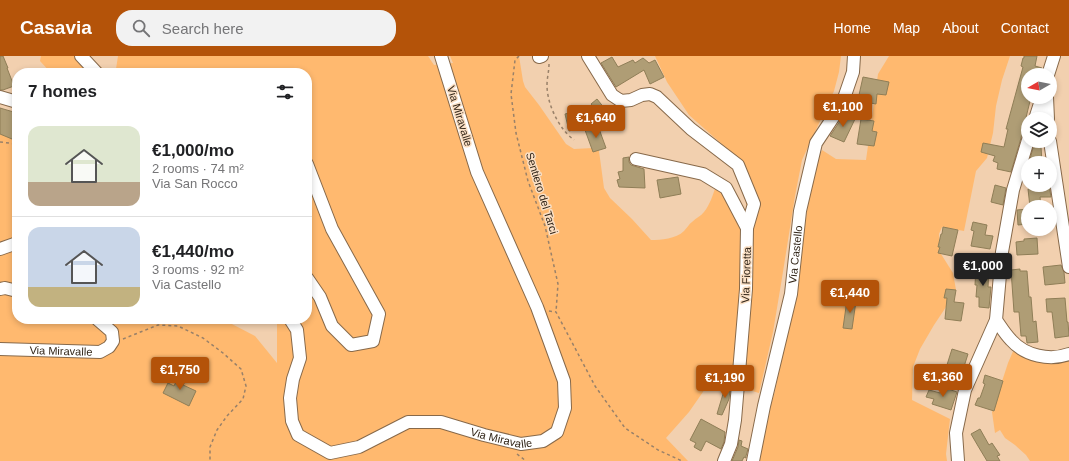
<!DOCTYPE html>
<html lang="en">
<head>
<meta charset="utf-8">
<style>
	body { margin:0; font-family:Arial,sans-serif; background:#f2f2f2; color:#202124; height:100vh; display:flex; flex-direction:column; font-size:15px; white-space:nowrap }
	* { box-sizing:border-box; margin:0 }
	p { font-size:13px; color:#757577 }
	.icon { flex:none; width:22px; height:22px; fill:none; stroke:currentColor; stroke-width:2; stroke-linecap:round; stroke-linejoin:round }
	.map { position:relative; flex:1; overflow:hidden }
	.details { position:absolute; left:12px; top:12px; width:300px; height:256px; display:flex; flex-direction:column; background:#fff; border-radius:16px; box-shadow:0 2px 6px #0003 }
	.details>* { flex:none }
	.needle { width:26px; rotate:261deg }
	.tools { position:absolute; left:1021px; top:12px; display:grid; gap:8px }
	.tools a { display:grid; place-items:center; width:36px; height:36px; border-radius:50%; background:#fff; box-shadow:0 2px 6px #0003; font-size:20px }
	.price { position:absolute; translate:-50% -34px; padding:0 9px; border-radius:4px; background:#b45309; color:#fff; font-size:13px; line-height:26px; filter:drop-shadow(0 1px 2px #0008) }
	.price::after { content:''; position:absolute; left:50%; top:24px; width:12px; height:9px; margin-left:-6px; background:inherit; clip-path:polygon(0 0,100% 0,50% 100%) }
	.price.current { background:#222; color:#fff }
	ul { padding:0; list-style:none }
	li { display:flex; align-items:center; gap:12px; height:100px; padding:0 16px }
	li+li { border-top:1px solid #e0e0e0 }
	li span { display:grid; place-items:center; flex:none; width:112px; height:80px; border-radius:12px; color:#555 }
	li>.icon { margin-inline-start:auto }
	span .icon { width:48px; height:48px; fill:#fffc; stroke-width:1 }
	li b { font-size:17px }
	h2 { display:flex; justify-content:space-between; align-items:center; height:48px; padding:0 16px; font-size:17px }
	header { display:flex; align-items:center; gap:24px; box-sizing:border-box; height:56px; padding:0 20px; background:#b45309; color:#fff }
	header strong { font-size:19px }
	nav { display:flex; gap:22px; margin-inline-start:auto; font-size:14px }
	.search { width:280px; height:36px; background:#f2f2f2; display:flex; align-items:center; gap:10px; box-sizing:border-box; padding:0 14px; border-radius:16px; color:#757577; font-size:15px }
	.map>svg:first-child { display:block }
</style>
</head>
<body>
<header>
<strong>Casavia</strong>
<div class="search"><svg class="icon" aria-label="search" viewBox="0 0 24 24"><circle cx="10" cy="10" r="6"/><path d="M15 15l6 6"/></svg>Search here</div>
<nav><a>Home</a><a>Map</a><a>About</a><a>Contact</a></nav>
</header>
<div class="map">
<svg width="1069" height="405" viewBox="0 0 1069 405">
	<rect width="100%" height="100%" fill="#f2d0af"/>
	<path fill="#ffb96f" d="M41,0H87L107,16L116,13L118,0H428L434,9L453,7L450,0H519L523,25L525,31L539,49L566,88L574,93L593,92L599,95L604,132L610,142L632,163L651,184C661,184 676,183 684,175C687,172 689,168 692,166C696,162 701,160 704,156C710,149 713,138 716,130L748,161L741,111L724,90L689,59L667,26L655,0H841L839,16L834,35L802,104L795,140L782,222L773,276L759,337L712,323L689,356L666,382L688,405H0V74L17,79V263H219L228,266L255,280L277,307V267L273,263H307V17H51L40,5Z
		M889,0H1010L1002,24L996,50L993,77L987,102L976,115L964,175L942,171L939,178L941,198L953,217L956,234L948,248L934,269L920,293L913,311L912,344L950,363L946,398L947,405H755L775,335L787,278L797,225L809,142L816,107L822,94L836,103L866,104L878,18Z
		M1069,292V405H1030L1026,399L1015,389L1005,382L1000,374L995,377L992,356L1008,307L1014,293L1037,302Z"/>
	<path fill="#af9d75" stroke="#8f7e57" d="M0,0H3L8,12H7L14,30L3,34H0Z
		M1024,0H1037L1035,10L1042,12L1041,19H1028V41H1031L1021,82L1011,116L997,113L998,107L993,105L995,100L981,96L983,87L1004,91L1008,73H1006L1023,11L1021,10L1023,2H1024Z
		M612,1L618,11L633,4L635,7L643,2L649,7L655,4L664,21L650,28L644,14L616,31L601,7Z
		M863,21L889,26L886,39L877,38L876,48L865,46L861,44L862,39H859Z
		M597,43L605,53L599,57L591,48Z
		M0,52L17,57V67L12,83L0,78Z
		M581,54L585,71L569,75L565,58Z
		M846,56L855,63L844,86L830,80Z
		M861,63L874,65L872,75L877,76L874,90L857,88Z
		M598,70L606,92L593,96L585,74Z
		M1041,91L1042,107H1029L1033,92Z
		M629,101V106L631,109L644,113L645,132L619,131L617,124L620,123L618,116L623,115V102Z
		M678,121L681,138L660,142L657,124Z
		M995,129L1006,132L1003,149L991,146Z
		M1035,129H1049L1051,141H1040L1041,151H1030L1028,133L1035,132Z
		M1028,153V168L1018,169L1017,154Z
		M973,166L987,169L985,179L993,180L990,193L971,190L974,175L971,174Z
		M943,171L958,174L952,200L938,197L940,191H938L941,178H942Z
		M1037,182L1038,198L1017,199L1016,186L1024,185V183Z
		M1061,209L1064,216L1065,227L1045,229L1043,211Z
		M976,211L989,212L988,231H991L989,252L979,251V241H976L977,229H975Z
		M1020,213V215H1027L1029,241H1031L1033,266L1036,265L1038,286L1027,287L1026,280H1021L1019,256H1014L1011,214Z
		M946,233L956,234L954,246L964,247L961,265L945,263L947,242H944Z
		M1065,242L1067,266H1068L1069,280L1055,282L1052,256H1047L1046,243Z
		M847,244L856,245L852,273L843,272Z
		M952,293L968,298L962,317L946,312Z
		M180,318L187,322L183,329L196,335L189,350L163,337L168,327L174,330Z
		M985,319L1003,325L994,355L975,349L978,342H980L985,328L983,327Z
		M731,325L729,343L722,359L717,358L726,328Z
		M942,331L957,336L951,354L932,348L934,343L926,341L929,334L940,337Z
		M701,363L725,376L724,386L721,393L706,385L701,395L694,391L696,387L690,384Z
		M980,373L989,389L992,387L1000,399L997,400L1000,405H987L978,390L971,378Z
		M739,384L742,385L741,390L748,393L746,400V402L744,401L742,405H732L738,391Z"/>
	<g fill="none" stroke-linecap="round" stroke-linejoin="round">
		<g stroke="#87694a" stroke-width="14">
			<g id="minor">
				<path d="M81,0L97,17"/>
				<path d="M588,0L612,39L621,45L631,44L642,39L650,38L657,41L691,73L738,109L754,148L747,172"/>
				<path d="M539,1L542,0"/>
				<path d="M1048,19L1054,0"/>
				<path d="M0,41L17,46"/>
				<path d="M1047,41L1048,63"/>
				<path d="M1035,63L1042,41"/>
				<path d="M1050,85L1069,211"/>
				<path d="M636,103L703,118L726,132L747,172L746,233L735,364L731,388L724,405"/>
				<path d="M307,108L332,173L379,258L373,285L351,289L332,270L320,241L307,222"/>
				<path d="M0,193L17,187"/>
				<path d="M0,233L5,232L17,235"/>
				<path id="s1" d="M290,263L297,274L300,302L293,323L290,342L292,365L298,379L330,397L359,391L408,366H441L484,379L521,388L543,385L557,376L565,352L564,325L548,281L537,251L477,116L441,0"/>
				<path d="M996,264C1001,271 1005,278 1011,284C1025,300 1050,305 1069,298"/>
				<path id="s2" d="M0,293L100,296L109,291L113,285L112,276L97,263"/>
				<path id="s3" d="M753,405L764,350L791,238L800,155L816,87L842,48L853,16L854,0"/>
				<path d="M958,405L956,377L965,334L996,264L1002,196L1013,134L1028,84"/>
			</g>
		</g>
		<path stroke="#998169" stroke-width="1.5" stroke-dasharray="3 3" stroke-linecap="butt" d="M519,0L515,4L511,38L516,77L528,125L545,170L558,228L556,256
			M549,8C549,15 547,22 547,29C547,44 554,61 563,73C566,77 570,81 574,84
			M0,86L17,88
			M549,255L556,256L595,330L625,372L658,394L682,405
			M123,283L158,269L178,270L203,282L223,297L241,313L246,330L243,343L227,360L217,374L210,391V404L211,405
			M517,398L526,405"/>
		<use href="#minor" stroke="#fff" stroke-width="12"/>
	</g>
	<g text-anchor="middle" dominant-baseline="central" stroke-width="3" stroke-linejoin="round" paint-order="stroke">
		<g font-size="11" fill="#312518" stroke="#fadfc4">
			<text transform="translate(460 60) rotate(73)">Via Miravalle</text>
			<text transform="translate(542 137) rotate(73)">Sentiero del Tarci</text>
			<text stroke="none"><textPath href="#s3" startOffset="211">Via Castello</textPath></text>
			<text transform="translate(746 219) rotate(-88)">Via Fioretta</text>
			<text stroke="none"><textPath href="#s2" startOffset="61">Via Miravalle</textPath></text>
			<text stroke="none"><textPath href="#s1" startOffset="338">Via Miravalle</textPath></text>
		</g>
	</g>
</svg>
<div class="tools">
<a><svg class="needle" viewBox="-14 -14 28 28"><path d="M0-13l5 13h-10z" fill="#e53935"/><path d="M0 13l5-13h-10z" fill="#757577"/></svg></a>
<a><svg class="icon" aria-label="layers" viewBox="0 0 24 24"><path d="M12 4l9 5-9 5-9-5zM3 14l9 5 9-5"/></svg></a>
<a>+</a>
<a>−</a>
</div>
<b class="price" style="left:843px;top:72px">€1,100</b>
<b class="price" style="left:596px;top:83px">€1,640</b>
<b class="price current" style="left:983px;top:231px">€1,000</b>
<b class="price" style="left:850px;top:258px">€1,440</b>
<b class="price" style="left:180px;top:335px">€1,750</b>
<b class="price" style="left:943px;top:342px">€1,360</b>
<b class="price" style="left:725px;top:343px">€1,190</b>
<section class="details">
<h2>7 homes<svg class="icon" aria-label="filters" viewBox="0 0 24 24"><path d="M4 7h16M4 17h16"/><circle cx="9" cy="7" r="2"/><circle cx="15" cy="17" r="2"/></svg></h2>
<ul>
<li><span style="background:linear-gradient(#dfe7d0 70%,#b9a48a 0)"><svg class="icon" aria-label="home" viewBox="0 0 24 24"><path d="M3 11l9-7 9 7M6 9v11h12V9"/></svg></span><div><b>€1,000/mo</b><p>2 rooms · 74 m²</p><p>Via San Rocco</p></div></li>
<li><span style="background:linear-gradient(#c9d6e8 75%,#c2b280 0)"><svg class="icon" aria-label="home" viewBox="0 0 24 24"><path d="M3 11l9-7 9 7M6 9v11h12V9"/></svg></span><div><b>€1,440/mo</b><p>3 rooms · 92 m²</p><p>Via Castello</p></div></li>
</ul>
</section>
</div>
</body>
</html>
